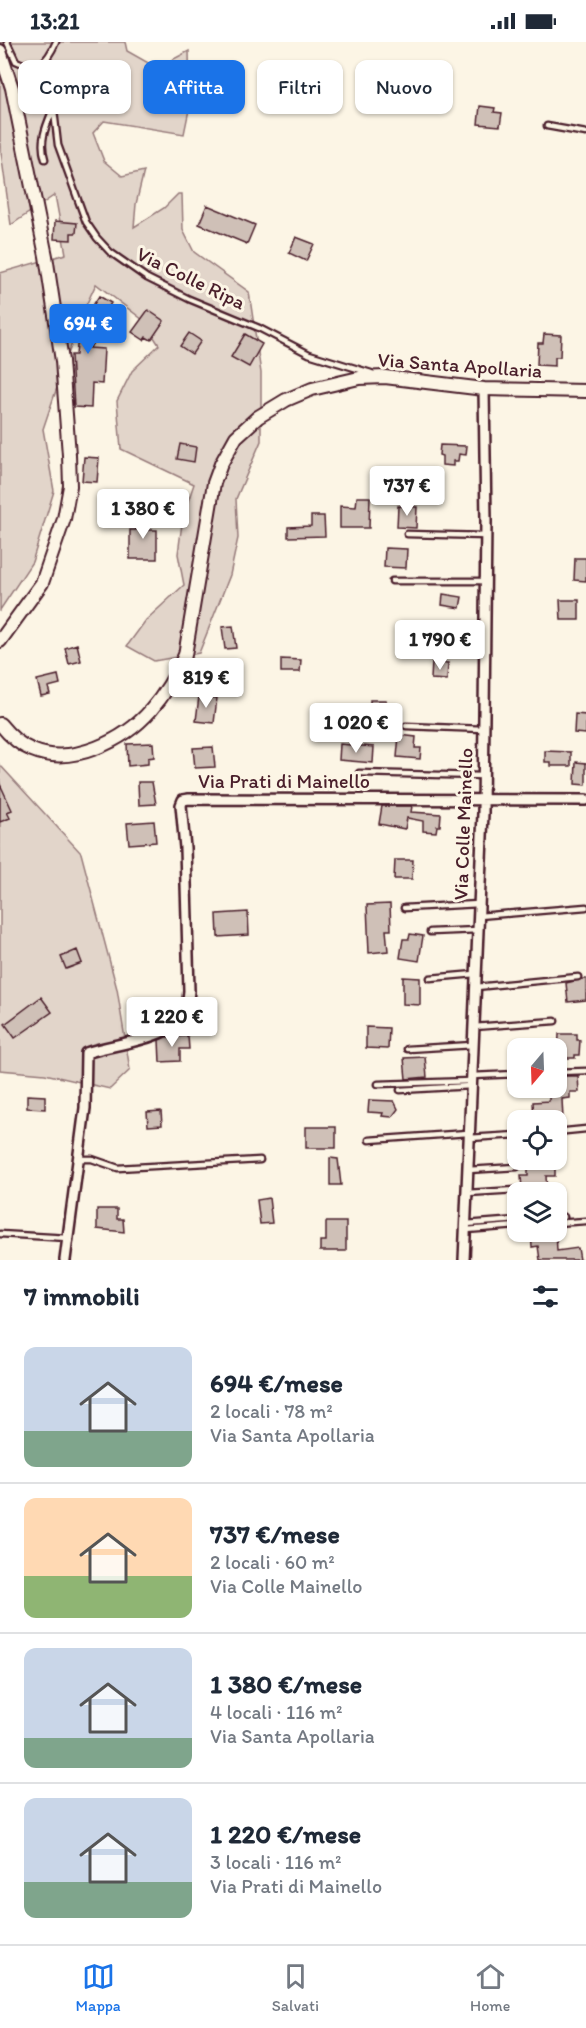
<!DOCTYPE html>
<html lang="it">
<head>
<meta charset="utf-8">
<style>
	body { margin:0; font-family:Itim,sans-serif; background:#f2f2f3; color:#1f2937; height:100vh; display:flex; flex-direction:column; font-size:22px; white-space:nowrap }
	* { box-sizing:border-box; margin:0 }
	p { font-size:20px; color:#747a83 }
	.icon { flex:none; width:33px; height:33px; fill:none; stroke:currentColor; stroke-width:2; stroke-linecap:round; stroke-linejoin:round }
	.map { position:relative; height:1218px; overflow:hidden }
	.drawer { display:flex; flex-direction:column; background:#fff; flex:1 }
	.drawer>* { flex:none }
	.banner { position:absolute; left:18px; top:18px; width:550px; height:54px; display:flex; gap:12px }
	.needle { width:39px; rotate:199deg }
	.tools { position:absolute; left:507px; top:996px; display:grid; gap:12px }
	.tools a { display:grid; place-items:center; width:60px; height:60px; border-radius:12px; background:#fff; box-shadow:0 2px 4px #0004; font-size:30px }
	.price { position:absolute; translate:-50% -51px; padding:0 14px; border-radius:6px; background:#fff; color:#222; font-size:20px; line-height:39px; filter:drop-shadow(0 2px 3px #0008) }
	.price::after { content:''; position:absolute; left:50%; top:36px; width:18px; height:14px; margin-left:-9px; background:inherit; clip-path:polygon(0 0,100% 0,50% 100%) }
	.price.active { background:#1a73e8; color:#fff }
	ul { padding:0; list-style:none }
	li { display:flex; align-items:center; gap:18px; height:150px; padding:0 24px }
	li+li { border-top:2px solid #e0e1e3 }
	li span { display:grid; place-items:center; flex:none; width:168px; height:120px; border-radius:12px; color:#555 }
	li>.icon { margin-inline-start:auto }
	span .icon { width:72px; height:72px; fill:#fffc; stroke-width:1 }
	li b { font-size:26px }
	h2 { display:flex; justify-content:space-between; align-items:center; height:72px; padding:0 24px; font-size:26px }
	.pill { padding:0 21px; border-radius:12px; background:#fff; box-shadow:0 2px 4px #0004; font-size:21px; line-height:54px }
	.pill.active { background:#1a73e8; color:#fff }
	.status { display:flex; justify-content:space-between; align-items:center; height:42px; padding:0 30px; background:#fff; direction:ltr }
	.status svg { height:16px; fill:currentColor }
	.menu { display:flex; justify-content:space-around; align-items:center; height:84px; border-top:2px solid #e0e1e3; background:#fff; font-size:16px; color:#747a83 }
	.menu a { display:grid; justify-items:center; gap:3px }
	.menu .active { color:#1a73e8 }
	.map>svg:first-child { display:block }
</style>
</head>
<body>
<div class="status"><b>13:21</b><svg viewBox="0 0 49 12"><path d="M0 12V9h3v3zM5 12V6h3v6zM10 12V3h3v9zM15 12V0h3v12zM26 1h20v11H26zM47 4h2v5h-2z"/></svg></div>
<div class="map">
<svg width="586" height="1218" viewBox="0 0 586 1218">
	<rect width="100%" height="100%" fill="#fcf5e5"/>
	<filter id="ink" filterUnits="userSpaceOnUse"><feTurbulence type="fractalNoise" baseFrequency=".0167" numOctaves="2"/><feDisplacementMap in="SourceGraphic" scale="12" xChannelSelector="R" yChannelSelector="G"/><feConvolveMatrix kernelMatrix="1 2 1 2 8 2 1 2 1" color-interpolation-filters="sRGB"/></filter>
	<g filter="url(#ink)">
		<path fill="#e2d5ca" stroke="#967a7a" stroke-width="1.5" d="M0,0H125L127,9L157,26L189,9L190,63L184,92L104,79L93,91L104,119L122,134L144,129L136,162L134,185L164,166L178,152H182L183,188L194,210L249,250L261,331V399L236,457L238,496L230,533L199,611L154,619L127,604L146,578L184,543L178,512L183,474L194,442L121,407L117,359L132,329L159,303L143,278L96,242L81,274L43,387L54,449L32,520L0,568V231L66,212L55,153L11,183L0,103Z
			M0,723L81,811L117,947L130,1028L110,1047L45,1032L0,1028Z"/>
		<path fill="#cfc0b7" stroke="#4a1f2b" stroke-width="1.5" d="M480,64L495,66L494,70L502,71L500,84L478,82Z
			M207,163L255,183L247,202L199,182Z
			M55,179L77,181L76,191H71V198L54,197Z
			M296,195L314,202L306,219L289,211Z
			M99,254L111,261L96,286L100,288L90,306L104,307L102,342L92,341L91,366L74,365L71,313H76L78,294L71,290L78,277L83,279Z
			M148,268L164,279L151,298L146,295L144,298L132,290Z
			M189,291L201,299L192,312L180,304Z
			M245,292L262,302L249,325L231,315Z
			M544,292L561,293L560,315H555V324L537,323L538,301H543Z
			M180,402L196,405L194,420L177,417Z
			M440,403L467,404L466,413L459,412L458,419H453V424L442,423V414L439,413Z
			M84,415L99,416L97,440L82,439Z
			M357,455H370L369,486H340V464L356,465Z
			M398,464L417,465L416,486L397,485Z
			M140,468L149,470L146,488H157V517H130V488H136Z
			M311,474H324L325,494L288,495V485L311,484Z
			M385,506L407,507L406,526L384,525Z
			M575,516H586V539L574,538Z
			M443,552L462,555L460,566L442,563Z
			M560,558H579V578H561Z
			M233,584L236,606L225,607L222,585Z
			M77,602L81,619L69,622L65,606Z
			M281,617L301,618L300,630H281Z
			M432,620L448,621L447,638L431,637Z
			M58,633L60,642L48,645L50,652L41,654L37,638Z
			M187,635L207,639L205,649L185,646Z
			M199,654L217,656L214,681L196,679Z
			M370,658H386L387,675H376V673H370Z
			M575,672L586,673V692L574,691Z
			M399,693L416,695L415,706H421L420,717L397,715Z
			M153,701L154,715L148,716V722L128,724L127,702Z
			M340,702L374,705L373,721L339,718Z
			M213,705L215,725L195,726L193,706Z
			M545,709L571,710V724H551V720H545Z
			M576,720L586,721V743L575,742Z
			M138,740H152L156,762L139,763Z
			M0,742L12,768L7,770L10,776L0,780Z
			M382,764H412L411,770L441,772L440,784H437L436,790L423,789V779L407,776L405,787L379,782Z
			M154,779L156,800L129,802L127,781Z
			M395,818H413L412,837H394Z
			M390,862L391,888H386L388,909L369,911L367,863Z
			M248,870L249,893L218,895L217,872Z
			M410,892L423,894L419,919L400,916L403,897H409Z
			M77,908L82,921L66,927L61,915Z
			M403,935L420,936V963L403,962Z
			M582,937H586V958L568,960L566,941Z
			M41,955L52,970L15,996L5,982Z
			M366,985L389,986L388,1007L366,1006Z
			M559,992H577V998H580L579,1013H575V1016H558Z
			M188,994L189,1007H180V1019L160,1020L159,998L166,995Z
			M425,1015L427,1035L406,1037L404,1016Z
			M556,1034H578L579,1050H570V1056L562,1057L563,1077L534,1078L533,1060L549,1059V1046H556Z
			M27,1053L45,1054V1067L27,1066Z
			M369,1058L394,1059L398,1067L392,1075L382,1074L383,1071L368,1070Z
			M161,1069L162,1083L148,1084L147,1070Z
			M306,1085H336V1106H306Z
			M330,1116L338,1117L341,1143H330Z
			M555,1121V1134H546L547,1150H524V1147H522L521,1134H528V1122Z
			M269,1156L272,1181L260,1182L257,1158Z
			M97,1167H117V1177H123L124,1190L97,1187Z
			M326,1180H346V1209H320V1199H326Z
			M531,1190H556L557,1209L578,1206L580,1218H540L538,1204L532,1205Z"/>
		<g fill="none" stroke-linecap="round" stroke-linejoin="round">
			<g stroke="#4a1f2b" stroke-width="9">
				<path id="lane" d="M7,0L16,19C39,30 47,20 56,0
					M48,17L58,103L86,180L97,196L110,210L147,236L189,257L259,286L309,312L371,331
					M547,84L586,91
					M45,117C39,99 46,84 53,67
					M407,492L486,494
					M392,539H485
					M406,684L484,687
					M359,731L483,734
					M404,866L479,862
					M479,874L586,865
					M430,890L478,888
					M430,936L475,932
					M476,945L578,935
					M474,985L555,979
					M407,1007L473,1003
					M556,1030L586,1029
					M472,1034L518,1032
					M378,1042L471,1039
					M400,1048L471,1044
					M556,1090L586,1087
					M469,1096L518,1093
					M369,1098L468,1091
					M79,1117H92L118,1126L260,1118
					M468,1128L517,1125
					M467,1151L516,1148
					M556,1176L564,1175
					M556,1181L586,1179
					M466,1182L518,1178
					M466,1188L518,1184
					M0,1192L68,1196"/>
			</g>
			<g stroke="#4a1f2b" stroke-width="14">
				<path id="street" d="M65,1218L85,1066L86,1011C114,1001 168,999 184,971C188,964 188,957 189,949L185,806L181,763L183,758L189,757L586,758
					M464,1218L483,771L486,479L484,347"/>
			</g>
			<g stroke="#4a1f2b" stroke-width="16">
				<path id="secondary" d="M0,9L12,46L46,214L62,319L69,413L70,444L64,477L42,541L0,599
					M0,682C9,693 19,703 32,708C72,725 125,698 151,668C166,651 176,633 185,613L214,441L221,422L236,395L258,375L286,358L312,347L359,336L385,335L484,347L586,349"/>
			</g>
			<use href="#lane" stroke="#fcf5e5" stroke-width="4.5"/>
			<use href="#street" stroke="#fcf5e5" stroke-width="9"/>
			<use href="#secondary" stroke="#fcf5e5" stroke-width="12"/>
		</g>
	</g>
	<g text-anchor="middle" dominant-baseline="central" stroke-width="6" stroke-linejoin="round" paint-order="stroke">
		<g font-size="20" fill="#4a1f2b" stroke="#fcf5e5">
			<text transform="translate(191 236) rotate(26)">Via Colle Ripa</text>
			<text transform="translate(460 323) rotate(4)">Via Santa Apollaria</text>
			<text x="284" y="739">Via Prati di Mainello</text>
			<text transform="translate(463 782) rotate(-88)">Via Colle Mainello</text>
		</g>
	</g>
</svg>
<div class="tools">
<a><svg class="needle" viewBox="-14 -14 28 28"><path d="M0-13l5 13h-10z" fill="#e53935"/><path d="M0 13l5-13h-10z" fill="#747a83"/></svg></a>
<a><svg class="icon" aria-label="locate" viewBox="0 0 24 24"><circle cx="12" cy="12" r="6"/><path d="M12 2v4M12 18v4M2 12h4M18 12h4"/></svg></a>
<a><svg class="icon" aria-label="layers" viewBox="0 0 24 24"><path d="M12 4l9 5-9 5-9-5zM3 14l9 5 9-5"/></svg></a>
</div>
<b class="price active" style="left:88px;top:313px">694 €</b>
<b class="price" style="left:407px;top:475px">737 €</b>
<b class="price" style="left:143px;top:498px">1 380 €</b>
<b class="price" style="left:440px;top:629px">1 790 €</b>
<b class="price" style="left:206px;top:667px">819 €</b>
<b class="price" style="left:356px;top:712px">1 020 €</b>
<b class="price" style="left:172px;top:1006px">1 220 €</b>
<div class="banner">
<a class="pill">Compra</a>
<a class="pill active">Affitta</a>
<a class="pill">Filtri</a>
<a class="pill">Nuovo</a>
</div>
</div>
<section class="drawer">
<h2>7 immobili<svg class="icon" aria-label="filters" viewBox="0 0 24 24"><path d="M4 7h16M4 17h16"/><circle cx="9" cy="7" r="2"/><circle cx="15" cy="17" r="2"/></svg></h2>
<ul>
<li><span style="background:linear-gradient(#c9d6e8 70%,#7fa58c 0)"><svg class="icon" aria-label="home" viewBox="0 0 24 24"><path d="M3 11l9-7 9 7M6 9v11h12V9"/></svg></span><div><b>694 €/mese</b><p>2 locali · 78 m²</p><p>Via Santa Apollaria</p></div></li>
<li><span style="background:linear-gradient(#ffd9b3 65%,#8fb573 0)"><svg class="icon" aria-label="home" viewBox="0 0 24 24"><path d="M3 11l9-7 9 7M6 9v11h12V9"/></svg></span><div><b>737 €/mese</b><p>2 locali · 60 m²</p><p>Via Colle Mainello</p></div></li>
<li><span style="background:linear-gradient(#c9d6e8 75%,#7fa58c 0)"><svg class="icon" aria-label="home" viewBox="0 0 24 24"><path d="M3 11l9-7 9 7M6 9v11h12V9"/></svg></span><div><b>1 380 €/mese</b><p>4 locali · 116 m²</p><p>Via Santa Apollaria</p></div></li>
<li><span style="background:linear-gradient(#c9d6e8 70%,#7fa58c 0)"><svg class="icon" aria-label="home" viewBox="0 0 24 24"><path d="M3 11l9-7 9 7M6 9v11h12V9"/></svg></span><div><b>1 220 €/mese</b><p>3 locali · 116 m²</p><p>Via Prati di Mainello</p></div></li>
</ul>
</section>
<nav class="menu">
<a class="active"><svg class="icon" aria-label="map" viewBox="0 0 24 24"><path d="M3 6l6-2 6 2 6-2v14l-6 2-6-2-6 2zM9 4v14M15 6v14"/></svg>Mappa</a>
<a><svg class="icon" aria-label="saved" viewBox="0 0 24 24"><path d="M7 4h10v16l-5-4-5 4z"/></svg>Salvati</a>
<a><svg class="icon" aria-label="home" viewBox="0 0 24 24"><path d="M3 11l9-7 9 7M6 9v11h12V9"/></svg>Home</a>
</nav>
</body>
</html>
